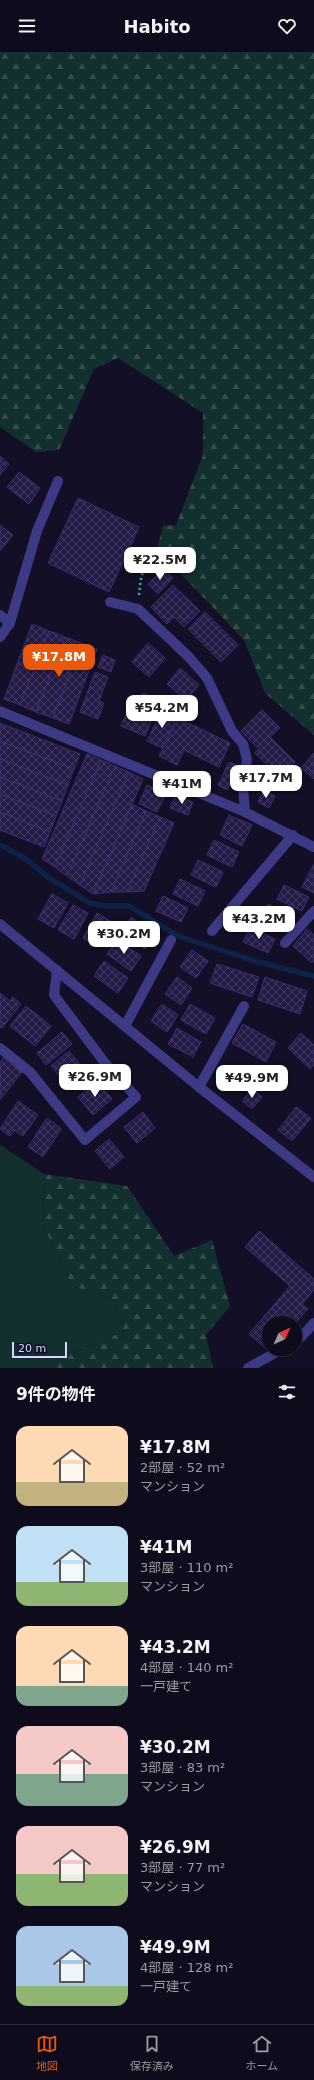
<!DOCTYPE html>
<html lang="ja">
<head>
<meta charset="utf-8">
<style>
	body { margin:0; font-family:"DejaVu Sans","Noto Sans JP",sans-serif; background:#171425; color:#f1f3f6; height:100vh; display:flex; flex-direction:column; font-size:15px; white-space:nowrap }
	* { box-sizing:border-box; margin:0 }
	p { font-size:13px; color:#9b9ba3 }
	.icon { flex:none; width:22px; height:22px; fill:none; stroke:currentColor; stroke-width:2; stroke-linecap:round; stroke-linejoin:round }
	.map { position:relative; height:1316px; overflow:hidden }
	.panel { display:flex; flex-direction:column; background:#0e0b1c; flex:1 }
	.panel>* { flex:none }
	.needle { width:26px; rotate:45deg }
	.tools { position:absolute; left:262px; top:1264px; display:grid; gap:8px }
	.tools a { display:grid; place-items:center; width:40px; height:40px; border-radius:50%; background:#0e0b1c; box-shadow:0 1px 3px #0004,0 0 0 1px #2e2b3b; font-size:20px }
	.scale { position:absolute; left:12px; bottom:10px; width:55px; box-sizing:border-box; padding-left:4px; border:2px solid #d9d4ff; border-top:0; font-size:11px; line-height:14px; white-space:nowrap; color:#d9d4ff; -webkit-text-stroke:3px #130f26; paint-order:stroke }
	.price { position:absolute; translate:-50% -34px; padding:0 9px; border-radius:8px; background:#fff; color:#222; font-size:13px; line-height:26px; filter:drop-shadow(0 1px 2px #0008) }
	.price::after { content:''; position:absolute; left:50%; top:24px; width:12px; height:9px; margin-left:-6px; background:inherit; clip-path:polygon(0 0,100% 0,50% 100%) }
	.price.current { background:#ea580c; color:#fff }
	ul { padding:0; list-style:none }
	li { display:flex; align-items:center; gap:12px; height:100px; padding:0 16px }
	li span { display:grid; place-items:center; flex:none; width:112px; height:80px; border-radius:12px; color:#555 }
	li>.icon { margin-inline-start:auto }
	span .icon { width:48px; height:48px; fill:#fffc; stroke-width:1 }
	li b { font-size:17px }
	h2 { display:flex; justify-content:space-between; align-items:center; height:48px; padding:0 16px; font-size:17px }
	header { display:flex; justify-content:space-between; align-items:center; height:52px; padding:0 16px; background:#0e0b1c; font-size:18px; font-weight:700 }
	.tab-bar { display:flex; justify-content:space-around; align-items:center; height:56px; border-top:1px solid #2e2b3b; background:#0e0b1c; font-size:11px; color:#9b9ba3 }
	.tab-bar a { display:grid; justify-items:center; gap:2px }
	.tab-bar .current { color:#ea580c }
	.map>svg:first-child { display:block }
</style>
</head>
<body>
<header><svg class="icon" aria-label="menu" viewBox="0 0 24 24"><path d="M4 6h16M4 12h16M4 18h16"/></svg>Habito<svg class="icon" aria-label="heart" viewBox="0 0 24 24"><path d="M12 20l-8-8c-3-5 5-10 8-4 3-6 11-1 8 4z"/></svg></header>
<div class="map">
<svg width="314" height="1316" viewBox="0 0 314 1316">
	<defs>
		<pattern id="forest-firs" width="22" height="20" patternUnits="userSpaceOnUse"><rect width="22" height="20" fill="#12302f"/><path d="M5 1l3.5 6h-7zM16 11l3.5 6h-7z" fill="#344d4e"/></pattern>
		<pattern id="building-cross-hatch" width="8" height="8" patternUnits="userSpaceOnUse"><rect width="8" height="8" fill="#241b47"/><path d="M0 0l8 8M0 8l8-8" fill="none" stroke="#433b63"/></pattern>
	</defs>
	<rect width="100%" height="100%" fill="#130f26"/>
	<path fill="#12302f" d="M0,1093L44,1122L43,1173L72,1234L111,1246L124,1279L39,1316H0Z"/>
	<path fill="url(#forest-firs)" d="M0,0H314V683L265,641L244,588L157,497L163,474L176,473L203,403V361L118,306L94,317L59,398L36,400L0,375Z
		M44,1122L127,1134L174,1204L212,1188L230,1254L206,1283L213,1316H39L124,1279L111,1246L72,1234L43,1173Z"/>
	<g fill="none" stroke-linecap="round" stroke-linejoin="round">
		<path stroke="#0c2248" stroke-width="5.5" d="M0,793L26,807L49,826L90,851L104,854H129L178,884L255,909L314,924"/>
	</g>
	<path fill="url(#building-cross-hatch)" stroke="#3b2d73" d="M0,404L9,412L0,423Z
		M19,420L40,436L29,452L7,435Z
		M78,446L139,475L109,540L48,511Z
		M0,473L13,483L0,499Z
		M163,517L173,526L158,542L148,532Z
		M173,533L200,559L184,575L174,565L167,572L151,555Z
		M205,560L238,593L221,610L188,577Z
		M32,572L49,579L20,653L4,647Z
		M49,579L65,585L36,660L20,653Z
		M65,585L81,591L53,666L36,660Z
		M81,591L97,597L69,672L53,666Z
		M148,591L165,606L149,625L132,610Z
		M103,603L115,608L111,620L98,615Z
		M180,616L199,633L186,648L167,632Z
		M95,620L108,625L99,649L104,651L98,667L80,660Z
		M143,641L160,648L145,684L121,674L130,652L137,655Z
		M162,658L177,665L162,696L147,689Z
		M262,658L280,676L270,685L295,710L280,726L255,701L259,697L241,679Z
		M178,666L230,691L219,715L184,698L177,713L159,704Z
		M0,671L80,702L74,717L0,689Z
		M0,689L74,717L68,733L0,707Z
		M314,701V727L301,716Z
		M87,702L101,708L55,815L42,807Z
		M0,707L68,733L62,749L0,725Z
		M101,708L115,714L67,824L55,815Z
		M229,710L239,714L227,738L218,733Z
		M115,714L129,720L80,833L67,824Z
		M129,720L143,727L93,842L80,833Z
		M0,725L62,749L56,764L0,742Z
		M147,733L166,741L157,760L139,752Z
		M263,739L275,744L269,756L258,750Z
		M0,742L56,764L50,780L0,760Z
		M176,743L193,750L188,763L170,756Z
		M132,752L146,759L111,840L93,842Z
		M146,759L160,765L127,840H111Z
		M0,760L50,780L44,795L0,778Z
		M229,763L252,773L242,794L220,783Z
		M160,765L174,771L144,839L127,840Z
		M214,788L239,800L232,815L207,803Z
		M198,808L223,820L216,835L191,823Z
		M314,812V841L302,835Z
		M180,827L205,839L198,854L173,842Z
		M284,833L309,845L302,859L277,847Z
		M52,842L68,851L54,876L38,867Z
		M163,844L188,856L181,870L156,859Z
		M268,852L293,864L287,879L261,867Z
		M73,853L88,861L74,887L58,878Z
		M97,861L112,870L98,895L83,886Z
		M131,865L155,882L145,897L121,880Z
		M250,875L275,887L268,901L243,890Z
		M307,877L314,883V909L312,911L293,894Z
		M117,888L141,904L131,919L107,902Z
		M192,898L208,909L196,926L180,915Z
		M104,909L128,926L118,941L94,924Z
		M217,912L259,925L252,945L210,931Z
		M177,925L192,936L181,953L165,942Z
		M265,925L307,939L300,962L258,948Z
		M0,941L10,949L13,945L21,952L2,976L0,975Z
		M162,952L178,963L167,980L151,969Z
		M190,952L215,966L206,982L181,968Z
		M26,954L51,974L35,994L10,974Z
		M243,972L276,990L266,1010L232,991Z
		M177,976L201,990L193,1005L168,992Z
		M62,980L72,992L46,1013L37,1001Z
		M301,981L314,993V1013L310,1017L288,996Z
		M69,999L86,1020L68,1034L51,1014Z
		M4,1005L22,1020L0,1048V1010Z
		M97,1029L112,1047L93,1063L78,1045Z
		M252,1037L262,1045L252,1057L242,1049Z
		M18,1049L38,1063L23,1084L14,1078L10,1084L0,1077Z
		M296,1055L311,1066L292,1089L278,1078Z
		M143,1060L155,1076L137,1091L124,1075Z
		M47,1066L61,1077L43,1105L28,1095Z
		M109,1087L124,1105L110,1117L95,1099Z
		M259,1179L314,1227V1238L302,1252L308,1257L295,1271L289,1267L285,1271H269V1290L264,1295L249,1282L290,1234L245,1195Z"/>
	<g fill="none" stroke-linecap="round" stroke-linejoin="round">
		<path stroke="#2fb8b0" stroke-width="2.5" stroke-dasharray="2 3" stroke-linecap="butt" d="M139,543C141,526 140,518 155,508L165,511"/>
		<path stroke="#3d3a85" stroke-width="10" d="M110,550L138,557L189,605L207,626L232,679L243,692L247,707L243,735L245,760
			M0,563L10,571
			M0,585L10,571L37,479L58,429
			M0,659L245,760L314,795
			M0,872L199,1035L314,1125
			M212,879L293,783
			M285,891L314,859
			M125,974L171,888
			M0,996L30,1020L85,1088L136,1045L105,1011L54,943L57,918
			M199,1035L244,954
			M295,1289L301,1285L314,1271
			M248,1316L282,1297"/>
	</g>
</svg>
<div class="tools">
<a><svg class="needle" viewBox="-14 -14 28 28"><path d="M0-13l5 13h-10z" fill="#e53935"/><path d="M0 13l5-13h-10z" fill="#9b9ba3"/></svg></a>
</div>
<div class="scale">20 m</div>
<b class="price" style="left:160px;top:529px">¥22.5M</b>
<b class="price current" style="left:59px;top:626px">¥17.8M</b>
<b class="price" style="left:162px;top:677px">¥54.2M</b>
<b class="price" style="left:266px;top:747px">¥17.7M</b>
<b class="price" style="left:182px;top:753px">¥41M</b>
<b class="price" style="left:259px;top:888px">¥43.2M</b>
<b class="price" style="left:124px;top:903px">¥30.2M</b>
<b class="price" style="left:95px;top:1046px">¥26.9M</b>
<b class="price" style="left:252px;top:1047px">¥49.9M</b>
</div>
<section class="panel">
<h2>9件の物件<svg class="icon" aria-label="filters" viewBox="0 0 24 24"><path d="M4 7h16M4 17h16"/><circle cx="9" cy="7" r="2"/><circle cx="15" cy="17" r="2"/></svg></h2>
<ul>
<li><span style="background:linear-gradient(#ffd9b3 70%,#c2b280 0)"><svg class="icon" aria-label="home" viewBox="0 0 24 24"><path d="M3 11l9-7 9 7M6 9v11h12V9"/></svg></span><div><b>¥17.8M</b><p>2部屋 · 52 m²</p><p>マンション</p></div></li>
<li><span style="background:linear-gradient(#bfe0f5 70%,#8fb573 0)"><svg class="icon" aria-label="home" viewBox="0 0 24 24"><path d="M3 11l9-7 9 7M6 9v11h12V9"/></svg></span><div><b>¥41M</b><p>3部屋 · 110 m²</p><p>マンション</p></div></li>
<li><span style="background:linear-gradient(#ffd9b3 75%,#7fa58c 0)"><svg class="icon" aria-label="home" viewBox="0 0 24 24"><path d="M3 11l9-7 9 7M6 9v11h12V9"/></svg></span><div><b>¥43.2M</b><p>4部屋 · 140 m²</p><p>一戸建て</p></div></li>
<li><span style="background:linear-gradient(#f6c9c9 60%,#7fa58c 0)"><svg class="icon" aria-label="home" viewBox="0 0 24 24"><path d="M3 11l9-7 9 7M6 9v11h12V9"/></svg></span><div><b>¥30.2M</b><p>3部屋 · 83 m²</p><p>マンション</p></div></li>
<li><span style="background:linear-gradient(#f6c9c9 60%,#8fb573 0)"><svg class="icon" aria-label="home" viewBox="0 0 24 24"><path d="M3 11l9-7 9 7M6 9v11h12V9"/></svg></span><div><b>¥26.9M</b><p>3部屋 · 77 m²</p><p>マンション</p></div></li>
<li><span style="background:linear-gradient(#a9c7e8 75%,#8fb573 0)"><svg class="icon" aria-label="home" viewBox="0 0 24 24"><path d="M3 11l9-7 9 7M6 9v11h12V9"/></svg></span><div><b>¥49.9M</b><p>4部屋 · 128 m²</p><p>一戸建て</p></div></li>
</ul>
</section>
<nav class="tab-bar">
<a class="current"><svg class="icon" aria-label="map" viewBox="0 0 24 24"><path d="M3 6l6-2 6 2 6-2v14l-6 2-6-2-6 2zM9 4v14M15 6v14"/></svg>地図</a>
<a><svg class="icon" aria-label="saved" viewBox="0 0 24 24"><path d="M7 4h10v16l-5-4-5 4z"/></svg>保存済み</a>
<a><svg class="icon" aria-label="home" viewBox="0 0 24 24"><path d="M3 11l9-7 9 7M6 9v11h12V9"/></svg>ホーム</a>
</nav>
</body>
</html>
